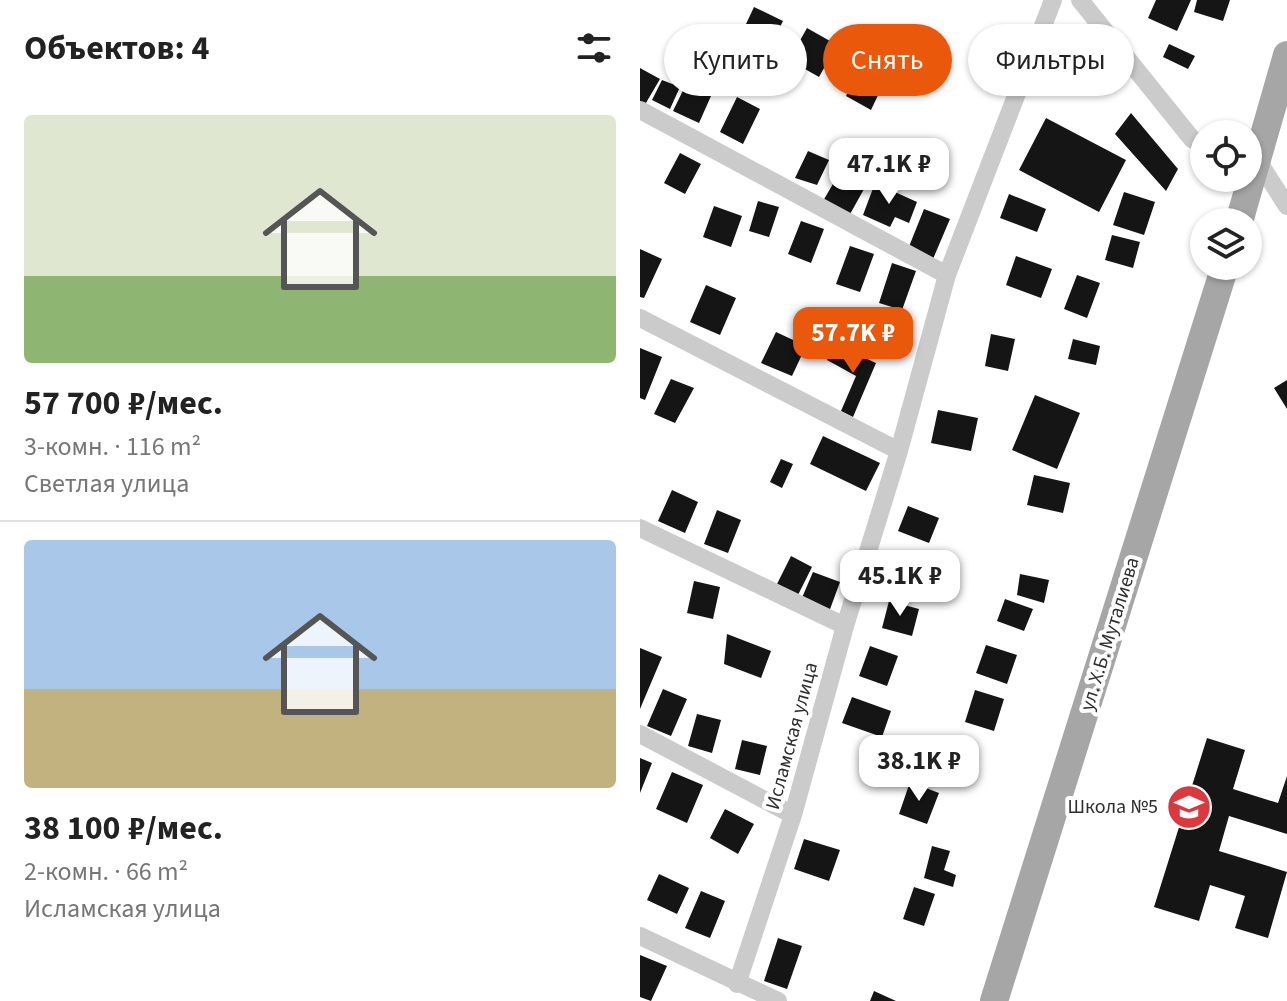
<!DOCTYPE html>
<html lang="ru">
<head>
<meta charset="utf-8">
<style>
	body { margin:0; font-family:"Source Sans 3",sans-serif; background:#f6f6f6; color:#222; height:100vh; display:flex; flex-direction:column; font-size:30px; white-space:nowrap }
	* { box-sizing:border-box; margin:0 }
	p { font-size:26px; color:#767676 }
	.icon { flex:none; width:44px; height:44px; fill:none; stroke:currentColor; stroke-width:2; stroke-linecap:round; stroke-linejoin:round }
	.map { position:relative; flex:1; overflow:hidden }
	.side { display:flex; flex-direction:column; background:#fff; width:640px }
	.side>* { flex:none }
	.hud { position:absolute; left:24px; top:24px; width:502px; height:72px; display:flex; gap:16px }
	.tools { position:absolute; left:550px; top:120px; display:grid; gap:16px }
	.tools a { display:grid; place-items:center; width:72px; height:72px; border-radius:50%; background:#fff; box-shadow:0 2px 6px #0004; font-size:40px }
	.price { position:absolute; translate:-50% -68px; padding:0 18px; border-radius:16px; background:#fff; color:#222; font-size:26px; line-height:52px; filter:drop-shadow(0 2px 4px #0008) }
	.price::after { content:''; position:absolute; left:50%; top:48px; width:24px; height:18px; margin-left:-12px; background:inherit; clip-path:polygon(0 0,100% 0,50% 100%) }
	.price.current { background:#ea580c; color:#fff }
	ul { padding:0; list-style:none }
	li { display:grid; align-content:center; gap:16px; height:424px; padding:0 24px }
	li+li { border-top:2px solid #e0e0e0 }
	li span { display:grid; place-items:center; height:248px; border-radius:8px; color:#555 }
	li>.icon { margin-inline-start:auto }
	span .icon { width:144px; height:144px; fill:#fffc; stroke-width:1 }
	li b { font-size:34px }
	h2 { display:flex; justify-content:space-between; align-items:center; height:96px; padding:0 24px; font-size:34px }
	.pill { padding:0 28px; border-radius:36px; background:#fff; box-shadow:0 2px 6px #0004; font-size:28px; line-height:72px }
	.pill.current { background:#ea580c; color:#fff }
	main { display:flex; flex:1; min-height:0 }
	.map>svg:first-child { display:block }
</style>
</head>
<body>
<main>
<section class="side">
<h2>Объектов: 4<svg class="icon" aria-label="filters" viewBox="0 0 24 24"><path d="M4 7h16M4 17h16"/><circle cx="9" cy="7" r="2"/><circle cx="15" cy="17" r="2"/></svg></h2>
<ul>
<li><span style="background:linear-gradient(#dfe7d0 65%,#8fb573 0)"><svg class="icon" aria-label="home" viewBox="0 0 24 24"><path d="M3 11l9-7 9 7M6 9v11h12V9"/></svg></span><div><b>57 700 ₽/мес.</b><p>3-комн. · 116 m²</p><p>Светлая улица</p></div></li>
<li><span style="background:linear-gradient(#a9c7e8 60%,#c2b280 0)"><svg class="icon" aria-label="home" viewBox="0 0 24 24"><path d="M3 11l9-7 9 7M6 9v11h12V9"/></svg></span><div><b>38 100 ₽/мес.</b><p>2-комн. · 66 m²</p><p>Исламская улица</p></div></li>
</ul>
</section>
<div class="map">
<svg width="647" height="1001" viewBox="0 0 647 1001">
	<rect width="100%" height="100%" fill="#fff"/>
	<path fill="#151515" d="M516,0H551L537,31L508,18Z
		M557,0H590L583,21L554,12Z
		M114,7L143,21L126,55L98,41Z
		M167,28L197,45L179,77L149,60Z
		M529,44L555,56L548,69L523,57Z
		M225,58L250,70L231,110L206,96Z
		M0,68L20,79L3,108L0,107Z
		M50,76L75,87L59,123L33,111Z
		M22,80L40,87L30,109L12,100Z
		M97,97L120,109L103,144L80,132Z
		M491,113L538,169L526,191L475,134Z
		M406,118L486,160L459,212L379,170Z
		M168,151L189,160L177,185L155,178Z
		M40,153L61,164L45,194L24,183Z
		M204,165L229,180L209,216L183,201Z
		M235,183L277,202L269,223L255,217L250,227L223,215Z
		M484,192L515,202L504,235L473,225Z
		M369,194L406,209L397,232L360,218Z
		M118,201L139,207L129,237L109,231Z
		M74,206L102,216L91,247L63,237Z
		M284,209L310,219L293,259L268,249Z
		M161,221L184,229L171,263L148,254Z
		M472,235L500,242L493,268L465,260Z
		M210,246L234,254L220,292L196,284Z
		M0,249L22,259L4,298L0,297Z
		M376,256L412,269L401,298L366,285Z
		M252,263L276,271L262,310L239,303Z
		M437,275L460,283L447,318L424,309Z
		M66,285L96,298L80,335L50,322Z
		M136,332L166,346L152,376L121,363Z
		M351,334L375,339L368,371L345,366Z
		M433,339L460,346L456,365L428,359Z
		M196,345L236,363L213,417L201,411L216,376L187,360Z
		M0,348L22,357L5,400L0,398Z
		M31,379L54,388L35,423L14,414Z
		M647,380V409L634,388Z
		M395,395L440,413L417,469L372,450Z
		M298,410L338,418L331,451L291,443Z
		M183,436L240,463L226,491L170,464Z
		M141,459L153,464L142,488L130,482Z
		M394,475L430,483L423,513L387,505Z
		M32,490L58,502L45,533L18,521Z
		M268,506L299,518L289,543L258,531Z
		M77,510L101,520L88,553L64,544Z
		M151,556L172,567L156,599L135,588Z
		M173,572L200,582L189,612L161,600Z
		M380,574L409,580L404,603L377,595Z
		M54,581L80,587L73,619L47,613Z
		M365,599L393,609L384,631L357,621Z
		M249,601L279,609L272,636L242,628Z
		M87,634L131,651L121,678L84,664Z
		M346,645L377,655L367,684L336,673Z
		M230,646L258,656L247,686L219,676Z
		M0,648L22,657L0,709Z
		M23,689L47,699L31,736L7,726Z
		M335,690L364,699L354,731L325,722Z
		M212,697L251,711L242,737L202,723Z
		M57,714L81,720L72,753L48,746Z
		M567,738L605,750L593,789L638,803L647,776V834L589,816L579,851L647,872L628,938L595,928L605,896L570,885L559,921L514,907Z
		M102,740L127,746L120,775L95,769Z
		M0,758L12,763L0,793Z
		M32,772L63,785L47,823L16,809Z
		M270,782L299,793L287,824L259,814Z
		M85,809L114,824L98,854L70,838Z
		M164,839L200,850L189,881L154,869Z
		M292,846L310,851L304,870L316,875L313,887L284,878Z
		M19,874L49,888L37,914L7,900Z
		M274,887L295,894L284,926L263,919Z
		M61,891L85,901L70,938L45,928Z
		M138,938L162,946L147,989L124,981Z
		M0,955L27,966L11,1001L0,997Z
		M234,991L256,1001H230Z"/>
	<g fill="none" stroke-linecap="round" stroke-linejoin="round">
		<path stroke="#cbcbcb" stroke-width="18" d="M440,0L552,139L564,146
			M0,110L307,275
			M618,161L647,206
			M0,318L259,451
			M0,528L205,626
			M0,734L153,815
			M0,936L138,1001
			M97,984L153,815L205,626L259,451L307,275L413,0"/>
		<path stroke="#a6a6a6" stroke-width="28" d="M599,222L647,55
			M354,1001L585,266"/>
	</g>
	<defs>
		<g id="school-disc" transform="scale(2.3)"><circle r="9.5" fill="#db393e" stroke="#fff"/><path d="M0-5L7-2L0 1L-7-2ZM-4 1L0 2.5L4 1V4Q0 6-4 4Z" fill="#fff"/></g>
	</defs>
	<g fill-rule="evenodd">
		<use href="#school-disc" x="549" y="807"/>
	</g>
	<g text-anchor="middle" dominant-baseline="central" stroke-width="8" stroke-linejoin="round" paint-order="stroke">
		<g font-size="20" fill="#2e2e2e" stroke="#fff">
			<text transform="translate(470 634) rotate(-73)">ул. Х.Б. Муталиева</text>
			<text transform="translate(152 736) rotate(-75)">Исламская улица</text>
		</g>
		<g font-size="20" fill="#2e2e2e" stroke="#fff" text-anchor="end">
			<text x="518" y="807">Школа №5</text>
		</g>
	</g>
</svg>
<div class="tools">
<a><svg class="icon" aria-label="locate" viewBox="0 0 24 24"><circle cx="12" cy="12" r="6"/><path d="M12 2v4M12 18v4M2 12h4M18 12h4"/></svg></a>
<a><svg class="icon" aria-label="layers" viewBox="0 0 24 24"><path d="M12 4l9 5-9 5-9-5zM3 14l9 5 9-5"/></svg></a>
</div>
<b class="price" style="left:249px;top:206px">47.1K ₽</b>
<b class="price current" style="left:213px;top:375px">57.7K ₽</b>
<b class="price" style="left:260px;top:618px">45.1K ₽</b>
<b class="price" style="left:279px;top:803px">38.1K ₽</b>
<div class="hud">
<a class="pill">Купить</a>
<a class="pill current">Снять</a>
<a class="pill">Фильтры</a>
</div>
</div>
</main>
</body>
</html>
